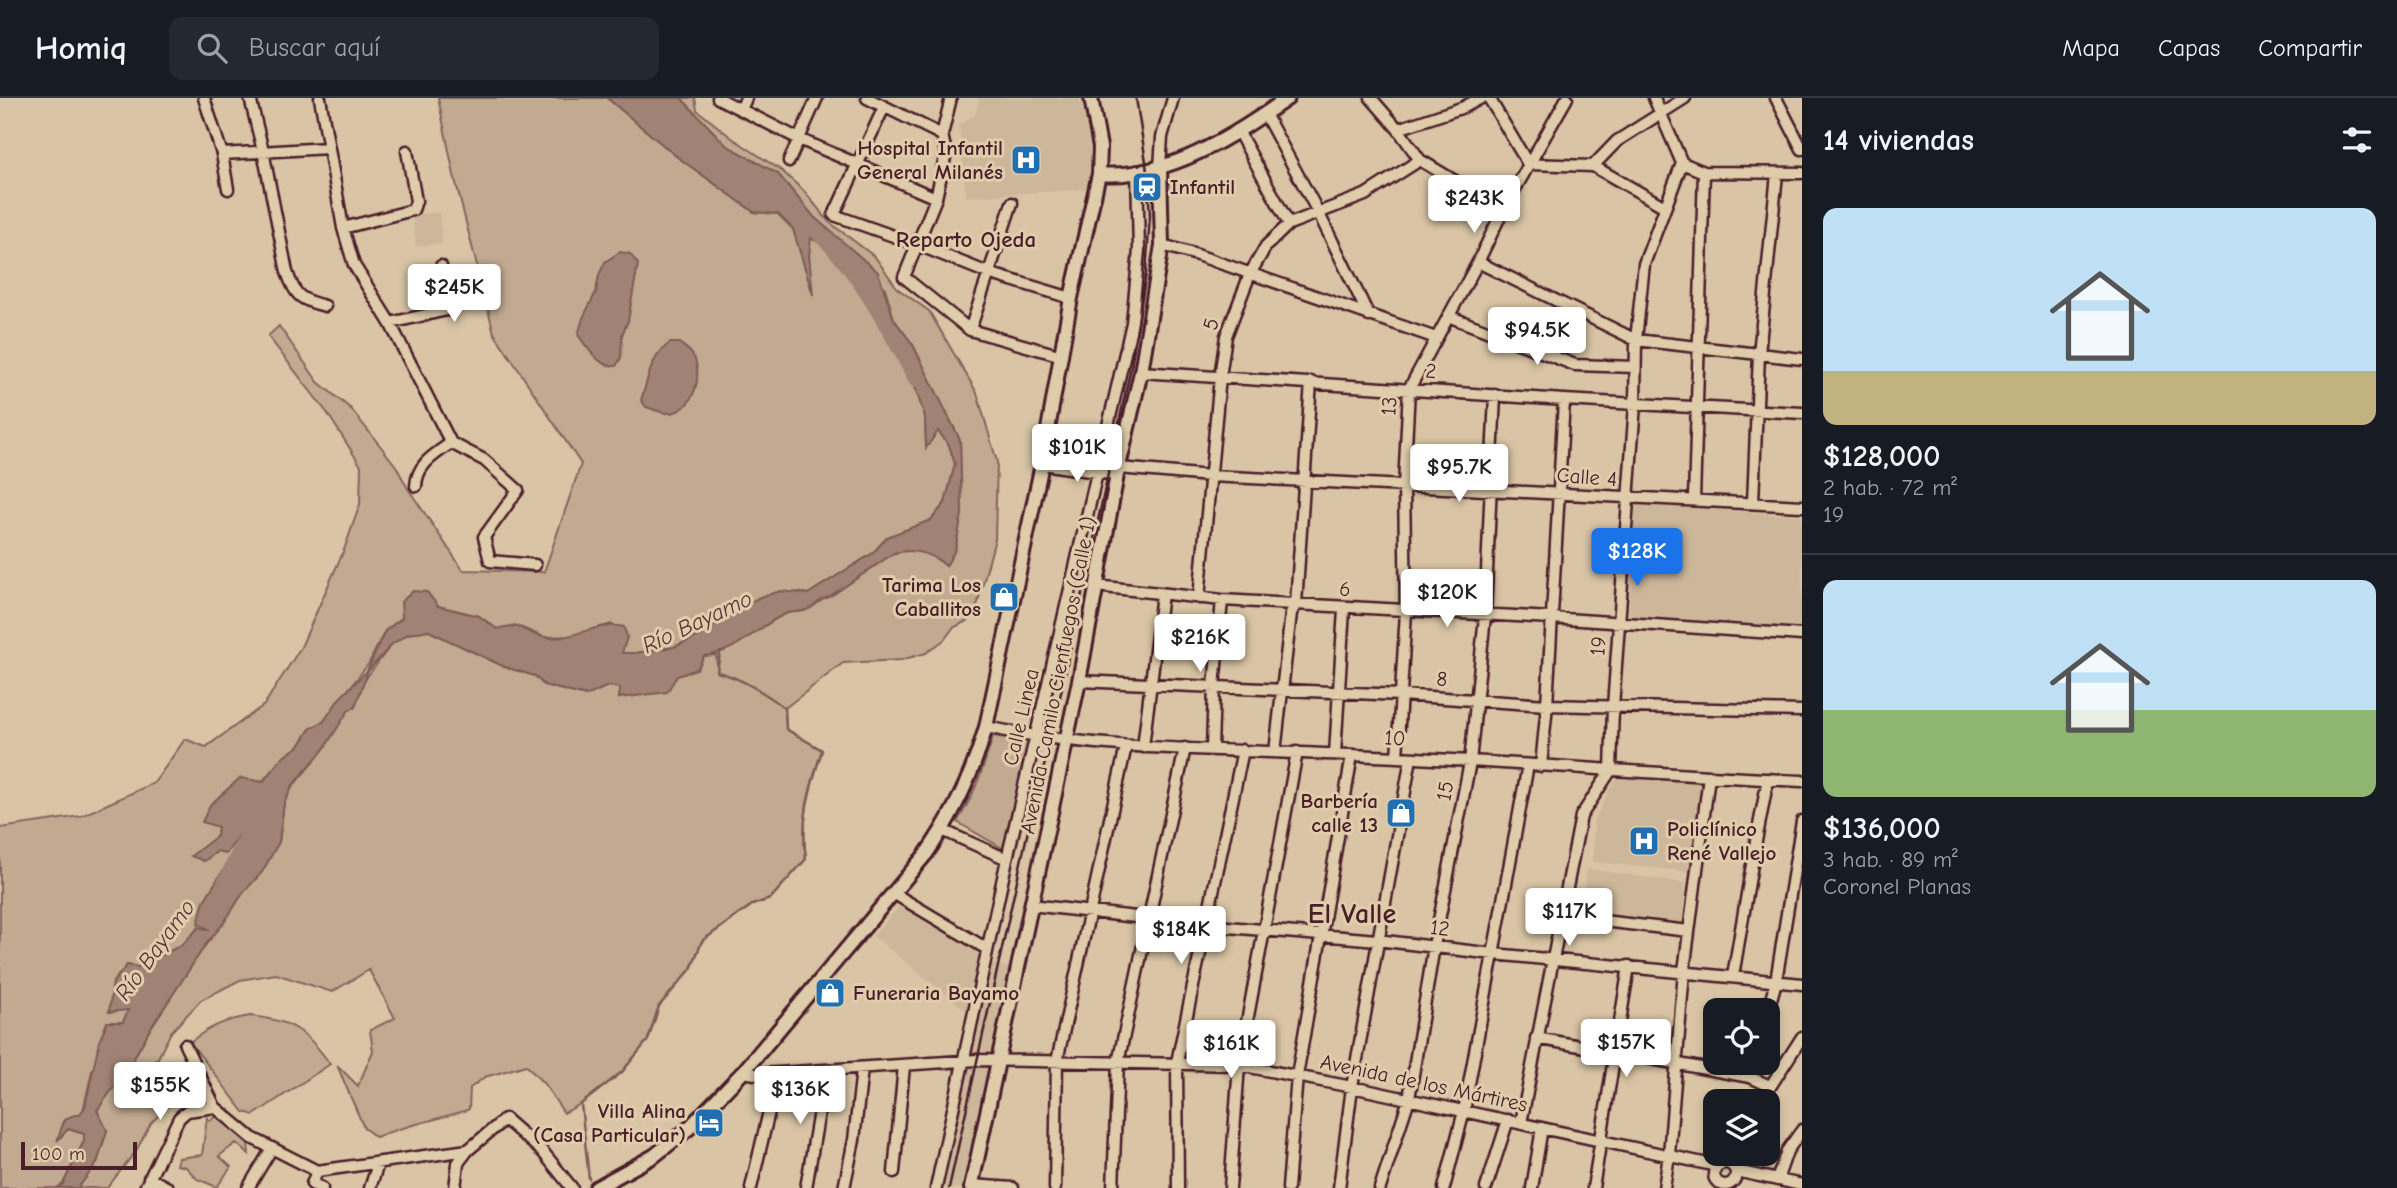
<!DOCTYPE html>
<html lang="es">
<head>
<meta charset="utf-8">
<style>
	body { margin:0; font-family:"Comic Neue",sans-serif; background:#242831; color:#f1f3f6; height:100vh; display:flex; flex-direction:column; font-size:26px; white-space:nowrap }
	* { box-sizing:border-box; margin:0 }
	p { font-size:23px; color:#9ea1a6 }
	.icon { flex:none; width:38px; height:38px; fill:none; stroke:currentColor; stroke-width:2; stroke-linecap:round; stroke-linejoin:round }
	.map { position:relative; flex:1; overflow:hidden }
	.details { display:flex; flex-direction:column; background:#171b24; width:595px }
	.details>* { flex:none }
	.buttons { position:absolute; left:1703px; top:900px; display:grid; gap:14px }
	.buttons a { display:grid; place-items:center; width:77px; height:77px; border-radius:14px; background:#171b24; box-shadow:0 4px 10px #0003; font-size:35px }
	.scale { position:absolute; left:21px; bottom:18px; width:116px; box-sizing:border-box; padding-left:7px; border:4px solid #4a1f2b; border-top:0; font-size:19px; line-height:24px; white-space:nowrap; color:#4a1f2b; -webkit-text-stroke:5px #dfccaa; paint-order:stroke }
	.price { position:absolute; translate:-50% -60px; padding:0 16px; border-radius:7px; background:#fff; color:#222; font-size:23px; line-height:46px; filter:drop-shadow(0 2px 4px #0008) }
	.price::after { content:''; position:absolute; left:50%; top:42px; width:21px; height:16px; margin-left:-10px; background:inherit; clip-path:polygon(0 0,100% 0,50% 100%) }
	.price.current { background:#1a73e8; color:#fff }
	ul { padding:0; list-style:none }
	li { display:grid; align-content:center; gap:14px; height:371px; padding:0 21px }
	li+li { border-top:2px solid #363941 }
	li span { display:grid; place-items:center; height:217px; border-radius:14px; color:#555 }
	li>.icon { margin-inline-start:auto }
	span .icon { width:126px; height:126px; fill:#fffc; stroke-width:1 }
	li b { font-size:30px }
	h2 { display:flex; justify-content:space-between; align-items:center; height:84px; padding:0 21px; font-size:30px }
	header { display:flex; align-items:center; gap:42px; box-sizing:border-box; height:98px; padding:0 35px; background:#171b24; border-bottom:2px solid #363941 }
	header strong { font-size:33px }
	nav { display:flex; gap:38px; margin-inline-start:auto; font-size:24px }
	.search { width:490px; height:63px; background:#242831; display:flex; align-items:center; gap:18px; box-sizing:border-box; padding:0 24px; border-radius:14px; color:#9ea1a6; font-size:26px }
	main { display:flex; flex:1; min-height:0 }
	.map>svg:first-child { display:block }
</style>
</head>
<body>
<header>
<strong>Homiq</strong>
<div class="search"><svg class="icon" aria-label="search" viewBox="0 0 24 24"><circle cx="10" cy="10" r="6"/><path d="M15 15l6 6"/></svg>Buscar aquí</div>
<nav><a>Mapa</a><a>Capas</a><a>Compartir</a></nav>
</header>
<main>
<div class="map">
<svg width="1802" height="1090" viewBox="0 0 1802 1090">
	<rect width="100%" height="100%" fill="#d9c5a5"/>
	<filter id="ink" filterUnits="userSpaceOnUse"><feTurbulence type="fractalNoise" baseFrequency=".0143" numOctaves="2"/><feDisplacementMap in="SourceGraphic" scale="14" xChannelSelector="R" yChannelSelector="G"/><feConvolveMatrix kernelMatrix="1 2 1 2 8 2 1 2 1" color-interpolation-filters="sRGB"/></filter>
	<g filter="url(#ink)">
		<path fill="#cdb79b" d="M979,0H1079L1091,33L1089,91L966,99L959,27L976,16Z
			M439,114L442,146L416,148L412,117Z
			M1635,406L1802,418V531L1629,519Z
			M1616,680L1702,683L1692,774L1593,764L1594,722Z
			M1587,771L1686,785L1682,828L1581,819Z
			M903,804L984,850L967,913L873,838Z
			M990,865L1011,870L966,1090H939Z"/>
		<path fill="#c2aa91" stroke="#86645e" stroke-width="2" d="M438,0H607L676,58L754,114L778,116L793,131L812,191L809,158L810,140L839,153L868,188L900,244L925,319L926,349L938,333L949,347L955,366L945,405L931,422L887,439L873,455L808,496L798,494L733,513L704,536L674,549L635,555H621L627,539L611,526L571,538L544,539L515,527L497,531L479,518L438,508L402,520L385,533L369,565L324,623L310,631L299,648L281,661L262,684L240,680L210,707L218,729L217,738L192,759L243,732L248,733L229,777L222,774L204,803L199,829L190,839L182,847L138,869L127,867L129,911L123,924L92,973L83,1013L79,1017L64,1022L59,1040L68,1031L85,1036L84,1043L63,1086L57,1090H0V730L81,718L154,685L185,641L206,649L264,607L301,549L344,452L360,406L361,368L328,316L268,238L279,228L318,284L351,311L396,368L407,389L463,472L544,474L581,366L494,235L454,77Z
			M681,0H695L697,12L732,40L782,73L804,93L829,124L875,159L898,191L929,213L977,295L997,364L995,441L974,519L953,530L944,542L926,555L901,562L843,565L785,610L786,631L822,652C810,691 800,720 806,761L770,801L752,807L702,843L691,871L659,908L648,942L622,974L581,1006L564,1015L545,987L526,967L485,979L470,990L469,1011L467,1012C437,1022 405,1027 376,1039L364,1030L337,967L358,988L373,953L370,932L395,920L369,872L332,894L276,876L240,882L201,902L171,934L157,962L154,961L156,963L155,968L163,992L168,993L172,1004L151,1025L136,1053L107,1090H78L97,1065L107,1032L97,1013L138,953L150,931L206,846L223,826L243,795L262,774L279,744L284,705L293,688L324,651L348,612L355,609L360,591L367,579L392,546L408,536L427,532L505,569L535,578L544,587L586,598L608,588L620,590L619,599L697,571L704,558L716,557L717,569L719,555C744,546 761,527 785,516C792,513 799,515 806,512C815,510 817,502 829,499L894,455C914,450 931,455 946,468L955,452L962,416L960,342L913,247L894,221L885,190L814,119L778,76L726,47Z
			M993,638L1028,644L1004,751L957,724C975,696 984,669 993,638Z
			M250,918C291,922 306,932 330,966L254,1017L244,1014L190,944C209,929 225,922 250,918Z
			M217,1017L248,1044L249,1056L236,1045L219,1058L231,1069L217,1089L197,1081L186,1069L177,1067L179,1060L202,1057L207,1019L210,1023Z"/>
		<path fill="#a08375" stroke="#7e5b57" stroke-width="2" d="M607,0H681L726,47L778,76L814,119L878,174L894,221L913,247L960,342L962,416L955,452L946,468C931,455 914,450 894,455L829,499C817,502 815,510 806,512C799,515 792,513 785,516C754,530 740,554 704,558L697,571L677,578L667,594L619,600L620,590L608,588L586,598L544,587L535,578L505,569L427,532L408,536L392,546L368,573L355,609L348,613L324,651L292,688L284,705L279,744L262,774L243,795L223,826L206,846L150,931L129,969L97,1012L107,1032L97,1065L78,1090H57L63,1086L84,1043V1036L68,1031L57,1043C62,1030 63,1016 79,1017L85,1009L99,944L107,924H123L128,912L109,914L113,884L127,867L138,869L182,847L199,829L210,832L198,825L204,803L223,773L229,776L248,733L243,732L226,756L218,753L204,763L191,758L217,738L218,729L202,724L210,707L240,680L263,684L281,661L299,648L310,631L324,623L339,601L367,573L385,533L402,520L401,504L413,493L427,494L438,508L479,518L497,531C526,524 520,534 544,539C572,544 597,522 624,529L627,539L622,555H635L674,549L704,536L733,513L760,499L781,493L808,496L873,455L887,439L931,422L945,405L955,366L949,347L938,333L926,350L925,319L900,244L868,188L839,154L811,140L809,158L813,197L793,131L778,116L754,114L676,58Z
			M620,154L630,156L638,166L628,223L622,237L621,260L616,268C599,270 587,249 578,237L583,220L596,194L599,177L605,164Z
			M670,245H679C683,248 689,252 692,256C705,275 694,315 668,315C661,315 653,311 646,309L641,302C649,279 650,259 670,245Z"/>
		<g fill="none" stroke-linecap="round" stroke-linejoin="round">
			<path stroke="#7e5b57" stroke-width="2.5" d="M589,1081L581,1006L622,974L648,942L659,908L691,871L702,843L752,807L770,801L806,761C800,720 810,691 822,652L786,631L785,610C765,595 742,580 717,574L720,554"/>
			<path stroke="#a08375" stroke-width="14" d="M819,137C856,169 893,239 916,283
				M220,793L256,717"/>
			<g stroke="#4a1f2b" stroke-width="15">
				<path id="minor" d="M204,0L222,56L228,91
					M250,0L263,53L287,174C295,198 300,202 325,208
					M320,0L343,130L354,167L390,225L451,345L484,362L518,392L484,439L490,463L535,467
					M718,0L799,41L936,100
					M867,0L942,37
					M951,0L942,37L946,55L936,100L904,179L970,232L1062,258
					M1371,0L1398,31L1420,62L1503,112
					M1489,0L1528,66L1593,68L1665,109
					M1654,0L1682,65L1704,74L1802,75
					M1776,0L1802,51
					M884,9L834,117L916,146L988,175L1071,200
					M741,12L746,0
					M1265,16L1318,114L1369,218
					M1398,31L1464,9L1481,0
					M1238,33L1289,126
					M222,56L328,50
					M789,63L817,0
					M1593,68L1617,43L1685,0
					M1160,69L1162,39L1173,0
					M343,130L413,112L416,103L407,53
					M1162,147L1197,157L1436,240
					M1478,164L1636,242L1802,261
					M1448,218L1575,267L1635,269
					M390,225L447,212L441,168
					M970,232L1012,105
					M1141,274L1564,302L1802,315
					M1042,366L1117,377
					M1119,370L1210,378L1802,408
					M416,388C417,366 434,357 451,345
					M1694,402L1704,74
					M1753,405L1759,256L1777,76
					M1096,488L1222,502L1551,520L1802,537
					M1199,500L1220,279L1226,238L1250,176L1266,148L1289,126L1365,97L1420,62
					M1079,583L1400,597L1547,607L1802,613
					M986,629C1106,654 1229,651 1351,657C1501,663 1652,676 1802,683
					M1143,649L1162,496
					M1212,651L1214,589L1222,502
					M1275,654L1291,515L1296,506L1311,284
					M1335,656L1344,511
					M1397,659L1406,514L1404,387L1409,291L1478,164L1503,112L1567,0
					M1541,668L1547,607L1564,302
					M942,732L1007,761
					M893,795L987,851
					M1031,807L1205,827L1377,842L1494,856L1802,886
					M1560,818L1689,833
					M1733,878L1756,743L1768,681
					M1768,913L1776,883L1802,723
					M1536,940L1750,979L1770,988
					M185,947L215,1009L252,1040L317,1073L312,1086L322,1090
					M743,974L755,976L778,975L977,962L1239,967L1352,989L1717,1068
					M1750,979L1754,964
					M1761,1003L1802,939
					M1521,1025L1581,718L1611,672L1613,609L1635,306L1636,242L1644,166L1682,65
					M1714 1076a11 11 0 1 1 22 0a11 11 0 1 1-22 0Z
					M317,1073L468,1052L505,1021L543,1054L572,1090
					M1736,1073L1802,1087
					M894,1074L904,968
					M149,1080L168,1090
					M1777,1082L1787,1053L1802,1032
					M971,1087L1013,1090
					M145,1090L179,1020L187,1013L215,1009
					M248,1090L272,1050
					M370,1090L378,1066
					M455,1090L458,1065L468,1052
					M751,1090L778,975
					M806,1090L826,972
					M844,1090L854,1042L862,971
					M936,1090L1007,761L1132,225L1139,152L1137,73
					M1055,1090L1057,963L1126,648
					M1113,1090L1118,965L1185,650
					M1178,1090L1177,964L1243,652
					M1230,1090L1239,967L1297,654
					M1288,1090L1297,978L1352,657
					M1339,1090L1352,989L1411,660
					M1380,1090L1409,1001L1434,848L1470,664L1485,518L1495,297
					M1444,1090L1464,1013L1528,667
					M1486,1090L1508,1022
					M1532,1090L1542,1030
					M1593,1090L1629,868
					M1664,1090L1669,1057L1684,873L1709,678"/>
			</g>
			<g stroke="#4a1f2b" stroke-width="18">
				<path id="major" d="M1099,76C1168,82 1234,37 1288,0
					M596,1090L654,1058L688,1031L743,974L926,756C954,716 973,676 986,629L1042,366L1071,200L1099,76L1100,49L1091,0
					M971,1090L1079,583L1117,377L1141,274L1162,147L1160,69"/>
			</g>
			<use href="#minor" stroke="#dfccaa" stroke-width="10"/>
			<use href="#major" stroke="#dfccaa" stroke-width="12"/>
			<path stroke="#4a1f2b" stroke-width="2.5" d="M949,1090L1029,728L1051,641L1131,269L1146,175L1150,117L1146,64L1136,0"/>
		</g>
	</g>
	<defs>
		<g id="hospital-square" transform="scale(1.575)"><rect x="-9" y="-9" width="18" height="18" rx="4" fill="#1f6fb2" stroke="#dfccaa"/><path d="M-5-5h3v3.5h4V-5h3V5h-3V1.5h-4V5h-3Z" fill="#fff"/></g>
		<g id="station-square" transform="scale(1.575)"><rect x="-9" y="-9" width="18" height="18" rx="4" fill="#1f6fb2" stroke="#dfccaa"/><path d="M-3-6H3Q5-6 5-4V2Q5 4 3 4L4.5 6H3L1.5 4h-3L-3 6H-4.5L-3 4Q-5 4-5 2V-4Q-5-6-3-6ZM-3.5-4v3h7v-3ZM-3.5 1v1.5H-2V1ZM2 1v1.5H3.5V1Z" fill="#fff"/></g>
		<g id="shop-square" transform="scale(1.575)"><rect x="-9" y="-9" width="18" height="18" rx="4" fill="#1f6fb2" stroke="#dfccaa"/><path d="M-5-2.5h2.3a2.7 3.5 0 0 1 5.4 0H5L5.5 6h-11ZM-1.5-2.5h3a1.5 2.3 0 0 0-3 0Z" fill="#fff"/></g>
		<g id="hotel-square" transform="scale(1.575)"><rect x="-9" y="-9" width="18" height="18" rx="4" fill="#1f6fb2" stroke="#dfccaa"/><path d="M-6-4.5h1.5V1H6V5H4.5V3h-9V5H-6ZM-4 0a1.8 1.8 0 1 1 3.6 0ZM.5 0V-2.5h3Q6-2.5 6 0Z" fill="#fff"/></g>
	</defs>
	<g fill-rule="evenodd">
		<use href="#hospital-square" x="1026" y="62"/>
		<use href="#station-square" x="1147" y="89"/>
		<use href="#shop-square" x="1004" y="499"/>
		<use href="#shop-square" x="1401" y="715"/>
		<use href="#hospital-square" x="1644" y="743"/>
		<use href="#shop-square" x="830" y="895"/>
		<use href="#hotel-square" x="709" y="1025"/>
	</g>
	<g text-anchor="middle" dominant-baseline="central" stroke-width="6" stroke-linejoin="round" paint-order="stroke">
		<g font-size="21" font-weight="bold" fill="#4a1f2b" stroke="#dfccaa" text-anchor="end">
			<text x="1003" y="50">Hospital Infantil<tspan x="1003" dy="24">General Milanés</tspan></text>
			<text x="1170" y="89" text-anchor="start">Infantil</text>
			<text x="981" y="487">Tarima Los<tspan x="981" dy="24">Caballitos</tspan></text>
			<text x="1378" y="703">Barbería<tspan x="1378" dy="24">calle 13</tspan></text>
			<text x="1667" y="731" text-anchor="start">Policlínico<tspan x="1667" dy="24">René Vallejo</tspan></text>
			<text x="853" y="895" text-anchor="start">Funeraria Bayamo</text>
			<text x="686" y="1013">Villa Alina<tspan x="686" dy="24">(Casa Particular)</tspan></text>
		</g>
		<g font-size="21" fill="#4a1f2b" stroke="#dfccaa">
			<text transform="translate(1211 226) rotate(-73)">5</text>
			<text transform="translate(1431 273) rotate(4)">2</text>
			<text transform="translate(1389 308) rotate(-86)">13</text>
			<text transform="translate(1587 379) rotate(4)">Calle 4</text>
			<text transform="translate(1345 491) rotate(4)">6</text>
			<text transform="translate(1598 548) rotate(-86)">19</text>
			<text transform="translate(1058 577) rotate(-79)">Avenida Camilo Cienfuegos (Calle 1)</text>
			<text transform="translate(1442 581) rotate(4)">8</text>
			<text transform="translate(1021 619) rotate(-77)">Calle Linea</text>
			<text transform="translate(1395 640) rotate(4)">10</text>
			<text transform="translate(1445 693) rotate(-79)">15</text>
			<text transform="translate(1440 830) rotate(7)">12</text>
			<text transform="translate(1424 985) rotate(12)">Avenida de los Mártires</text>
		</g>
		<g font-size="23" font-weight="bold" fill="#4a1f2b" stroke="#dfccaa">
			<text x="966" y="141">Reparto Ojeda</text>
		</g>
		<g font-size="23" font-style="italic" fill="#5b333a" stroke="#dfccaa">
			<text transform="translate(697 524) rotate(-25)">Río Bayamo</text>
			<text transform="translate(155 852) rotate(-54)">Río Bayamo</text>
		</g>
		<g font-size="28" font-weight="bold" fill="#4a1f2b" stroke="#dfccaa">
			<text x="1352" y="816">El Valle</text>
		</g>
	</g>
</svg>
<div class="buttons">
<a><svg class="icon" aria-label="locate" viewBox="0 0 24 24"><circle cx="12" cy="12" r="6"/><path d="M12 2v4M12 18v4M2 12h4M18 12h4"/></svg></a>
<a><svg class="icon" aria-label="layers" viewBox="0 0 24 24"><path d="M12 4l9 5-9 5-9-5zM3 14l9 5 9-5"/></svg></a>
</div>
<div class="scale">100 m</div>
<b class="price" style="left:1474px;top:137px">$243K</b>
<b class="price" style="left:454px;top:226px">$245K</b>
<b class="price" style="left:1537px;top:269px">$94.5K</b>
<b class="price" style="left:1077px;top:386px">$101K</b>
<b class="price" style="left:1459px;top:406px">$95.7K</b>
<b class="price current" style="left:1637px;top:490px">$128K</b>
<b class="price" style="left:1447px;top:531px">$120K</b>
<b class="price" style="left:1200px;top:576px">$216K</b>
<b class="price" style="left:1569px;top:850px">$117K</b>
<b class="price" style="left:1181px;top:868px">$184K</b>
<b class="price" style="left:1626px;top:981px">$157K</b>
<b class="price" style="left:1231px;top:982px">$161K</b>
<b class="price" style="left:160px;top:1024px">$155K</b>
<b class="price" style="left:800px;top:1028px">$136K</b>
</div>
<section class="details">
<h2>14 viviendas<svg class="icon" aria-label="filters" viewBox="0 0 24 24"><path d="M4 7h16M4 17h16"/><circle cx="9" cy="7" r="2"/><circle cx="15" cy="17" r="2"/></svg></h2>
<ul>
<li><span style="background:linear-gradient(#bfe0f5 75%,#c2b280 0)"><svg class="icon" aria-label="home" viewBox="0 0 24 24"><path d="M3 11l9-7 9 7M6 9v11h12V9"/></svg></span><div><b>$128,000</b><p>2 hab. · 72 m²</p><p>19</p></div></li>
<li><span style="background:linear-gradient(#bfe0f5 60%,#8fb573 0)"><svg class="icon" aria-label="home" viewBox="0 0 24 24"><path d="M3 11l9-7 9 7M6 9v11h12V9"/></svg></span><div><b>$136,000</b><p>3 hab. · 89 m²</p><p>Coronel Planas</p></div></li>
</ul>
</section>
</main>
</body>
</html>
